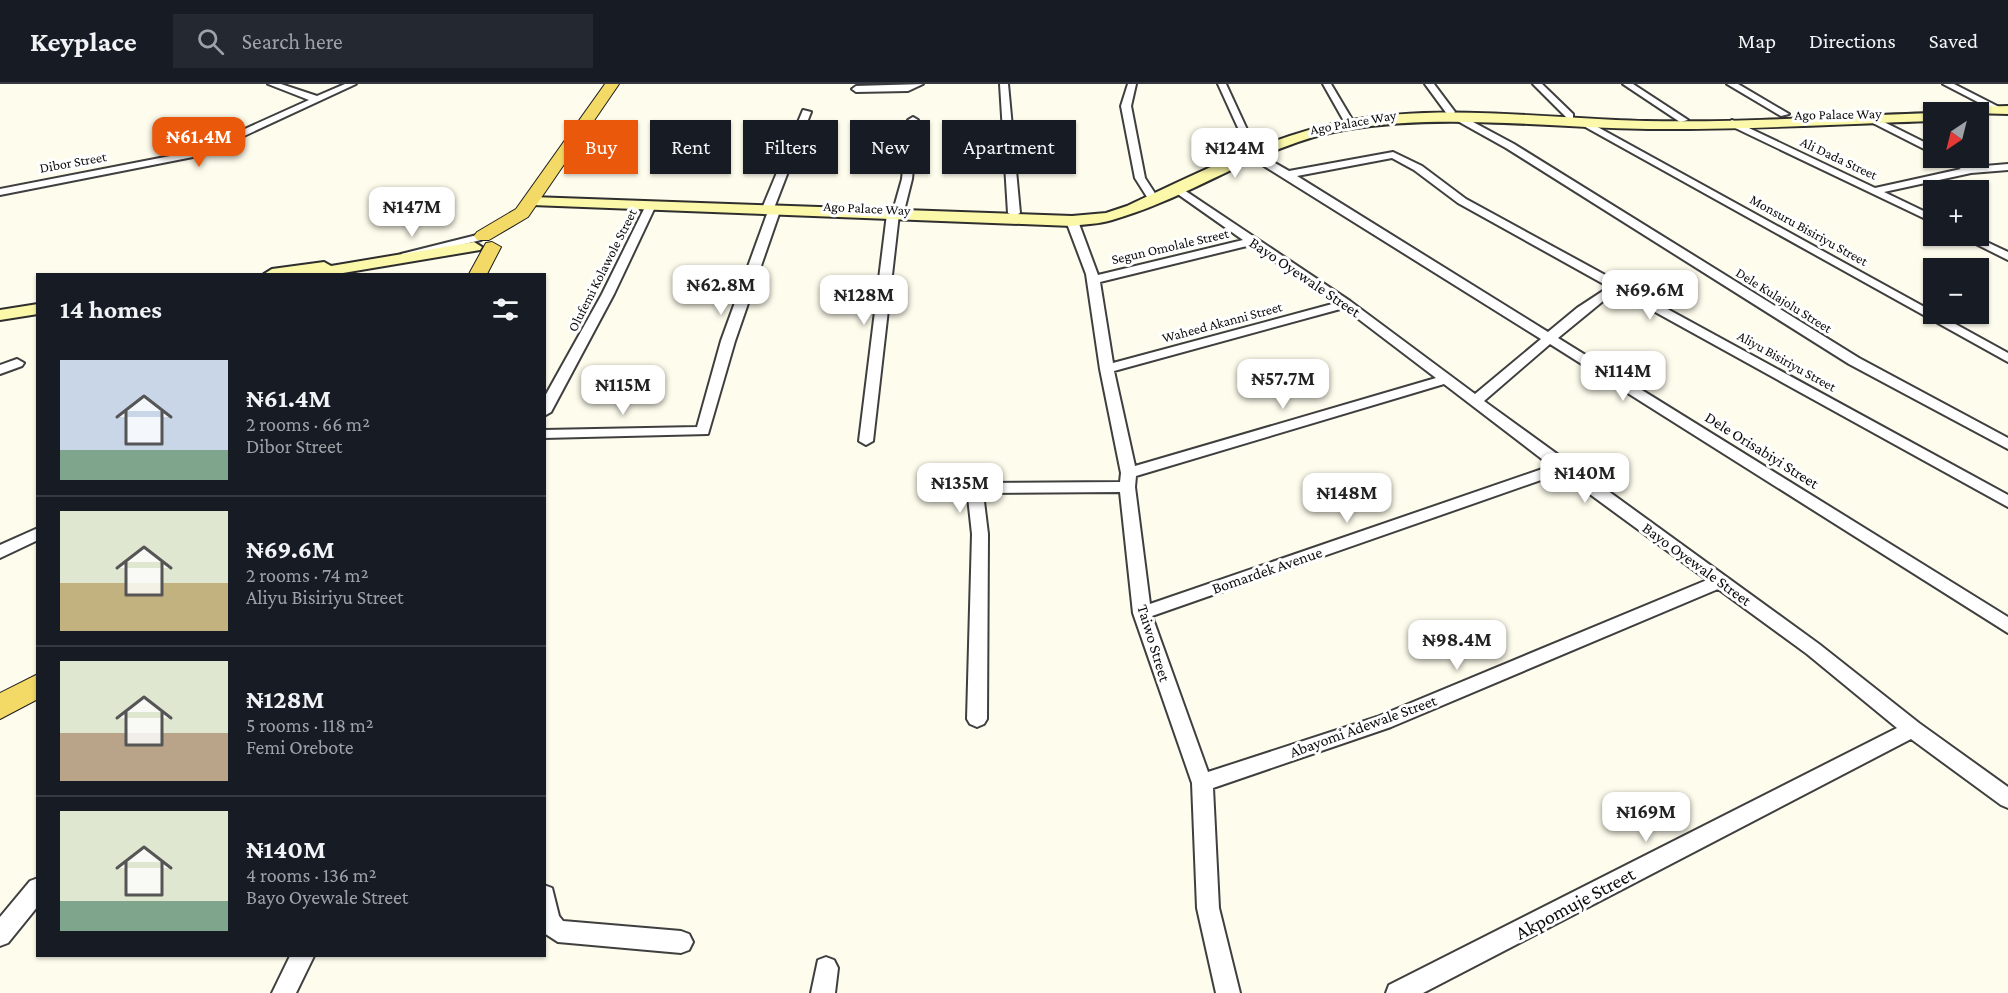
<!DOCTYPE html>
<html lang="en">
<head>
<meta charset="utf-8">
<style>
	body { margin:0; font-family:"Crimson Pro",serif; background:#242831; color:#f1f3f6; height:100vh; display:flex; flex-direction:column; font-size:22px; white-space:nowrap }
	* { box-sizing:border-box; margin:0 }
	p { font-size:20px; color:#9ea1a6 }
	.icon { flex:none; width:33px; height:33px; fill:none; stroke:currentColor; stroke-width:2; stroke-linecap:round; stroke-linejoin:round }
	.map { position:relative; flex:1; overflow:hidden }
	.drawer { position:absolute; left:36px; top:189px; width:510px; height:684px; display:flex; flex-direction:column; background:#171b24; border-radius:0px; box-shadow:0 2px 4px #0004 }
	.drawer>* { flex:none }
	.banner { position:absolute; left:564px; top:36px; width:570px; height:54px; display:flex; gap:12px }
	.needle { width:39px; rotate:215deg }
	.buttons { position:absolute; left:1923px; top:18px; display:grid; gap:12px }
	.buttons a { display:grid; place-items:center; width:66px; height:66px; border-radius:0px; background:#171b24; box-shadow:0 2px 4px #0004; font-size:30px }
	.price { position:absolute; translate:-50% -51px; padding:0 14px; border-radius:12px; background:#fff; color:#222; font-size:20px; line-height:39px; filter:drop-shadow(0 2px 3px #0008) }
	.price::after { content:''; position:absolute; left:50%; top:36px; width:18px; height:14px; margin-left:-9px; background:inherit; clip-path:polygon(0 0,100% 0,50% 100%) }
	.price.selected { background:#ea580c; color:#fff }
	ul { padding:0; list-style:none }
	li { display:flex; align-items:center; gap:18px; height:150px; padding:0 24px }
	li+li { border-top:2px solid #363941 }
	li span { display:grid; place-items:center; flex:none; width:168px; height:120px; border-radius:0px; color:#555 }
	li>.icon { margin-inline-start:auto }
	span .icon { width:72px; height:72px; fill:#fffc; stroke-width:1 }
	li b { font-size:26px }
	h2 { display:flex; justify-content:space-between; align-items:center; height:72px; padding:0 24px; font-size:26px }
	.tag { padding:0 21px; border-radius:0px; background:#171b24; box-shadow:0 2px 4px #0004; font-size:21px; line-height:54px }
	.tag.selected { background:#ea580c; color:#fff }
	header { display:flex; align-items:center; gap:36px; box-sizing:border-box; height:84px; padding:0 30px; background:#171b24; border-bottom:2px solid #363941 }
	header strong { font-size:28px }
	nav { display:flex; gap:33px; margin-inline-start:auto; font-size:21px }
	.search { width:420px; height:54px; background:#242831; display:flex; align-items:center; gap:15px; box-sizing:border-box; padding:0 21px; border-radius:0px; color:#9ea1a6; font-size:22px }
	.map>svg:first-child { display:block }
</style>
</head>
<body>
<header>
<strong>Keyplace</strong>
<div class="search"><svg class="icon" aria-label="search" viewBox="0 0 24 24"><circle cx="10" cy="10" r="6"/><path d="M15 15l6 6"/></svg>Search here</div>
<nav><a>Map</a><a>Directions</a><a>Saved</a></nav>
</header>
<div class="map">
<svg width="2008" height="909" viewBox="0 0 2008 909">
	<rect width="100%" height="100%" fill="#fefcec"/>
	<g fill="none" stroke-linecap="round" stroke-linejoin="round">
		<g stroke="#3f3f3f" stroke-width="4">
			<path id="street" d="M268,0H281L317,12L345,0H356L203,71L0,111V105L196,67L309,16Z
				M923,0L908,7L856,8L852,5L856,2Z
				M1000,0H1008L1020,129L1014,132L1008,129Z
				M1128,0H1136L1131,22L1145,94L1156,111L1151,114L1147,113L1135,94L1121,22Z
				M1218,0H1226L1256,65L1254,67L1289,87L1393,68L1422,82L1466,115L2008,411V423L1619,208L1608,213L1558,254L2008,533V549L1550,260L1484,317L1819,560L1919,639L2008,703V724L2001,721L1911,655L1423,909H1386L1389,901L1897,644L1807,570L1718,505L1391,643L1213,704L1219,824L1240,909H1216L1197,824L1192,699L1133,529L1120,408L983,409L988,450L987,635L984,640L977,643L970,640L967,635L972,450L967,404L975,399L1120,398L1121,389L1100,285L1086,190L1066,137L1072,134L1078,137L1098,191L1243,156L1172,106L1181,104L1350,217L1475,310L1541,255L1248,72L1249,68ZM1392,74L1414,86L1458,119L1609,203L1577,224L1548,248L1297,92ZM1251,161L1336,219L1113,279L1100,198ZM1344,224L1436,294L1135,382L1114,287ZM1444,300L1551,382L1150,520L1135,403L1136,392ZM1561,389L1707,496L1377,633L1208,688L1152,532Z
				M1323,0H1331L1353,37L1351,39H1345Z
				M1425,0H1434L1455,28L1453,30H1447Z
				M1533,0H1542L1573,30V34H1567Z
				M1623,0H1633L1688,36L1680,38Z
				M1727,0H1738L1789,30L1781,32Z
				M1943,0H1954L2005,26L1997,28Z
				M803,26L811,28L774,124L780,127L735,257L708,350L544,354V346L697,343L721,257L767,130L761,127Z
				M1868,30L1934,63V70L1865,35L1863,33Z
				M1454,31H1460L1514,60L1859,274L2008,354V365L1849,280L1506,64L1454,35Z
				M913,33L918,36L912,95L904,127L899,130L873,357L866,361L859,357L887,130L893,127L902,95L908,36Z
				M1583,35L2008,269V278L1580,40L1578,38Z
				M1732,36L1875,104L1961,85L1942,74H1954L1973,83L2008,80V86L1971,89L1884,108L1934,132V139L1729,41L1727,39Z
				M651,118L656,121L614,210L551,328L544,332V314L602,210L646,121Z
				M477,151L481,152V156L407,174L401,170Z
				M1960,152H1974L2008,168V176Z
				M17,275L24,279L22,282L0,290V281Z
				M38,444V456L0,474V461Z
				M38,794V822L8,859L0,862V833L30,797Z
				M544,801L552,804L559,832L563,837L681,847L689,850L693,858L689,866L681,869L558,858L544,849Z
				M290,872H314L296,909H272Z
				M826,873L834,876L838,884L835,909H811L818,876Z"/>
		</g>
		<g stroke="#2e2e2e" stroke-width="4">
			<path id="secondary" d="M2008,22V30L1934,28V37C1838,40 1743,46 1648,45C1548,44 1448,29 1349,45C1263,59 1194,113 1112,136C1100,140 1085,140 1072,142L532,121L525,117L532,113L1072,132L1106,129L1127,122C1198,89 1269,52 1347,37C1445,19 1548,35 1646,37C1741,39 1837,32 1932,29L1933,25L1938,24Z
				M474,158L482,163L480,166L337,190H264L272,185L324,178L331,182Z
				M38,220V230L0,236V226Z"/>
		</g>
		<g stroke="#1d1d1d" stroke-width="2">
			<path id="primary" d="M605,0H619L528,133L489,156H477L474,152L477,148L516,125Z
				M492,158L501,163L487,190H469L486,159Z
				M38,590V615L0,635V609Z"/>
		</g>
		<use href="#street" fill="#fff" fill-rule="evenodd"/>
		<use href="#secondary" fill="#fcf8a9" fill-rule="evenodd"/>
		<use href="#primary" fill="#f3da67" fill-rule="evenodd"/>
	</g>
	<g text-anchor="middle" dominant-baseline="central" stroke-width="6" stroke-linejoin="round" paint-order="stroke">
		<g font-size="14" fill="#0c0c0c" stroke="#fff">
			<text transform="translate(1838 30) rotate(-1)">Ago Palace Way</text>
			<text transform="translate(1353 38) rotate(-10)">Ago Palace Way</text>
			<text transform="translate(1839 74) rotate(25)">Ali Dada Street</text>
			<text transform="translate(73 78) rotate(-10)">Dibor Street</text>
			<text transform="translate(867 124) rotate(3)">Ago Palace Way</text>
			<text transform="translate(1809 146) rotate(29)">Monsuru Bisiriyu Street</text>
			<text transform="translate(1170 162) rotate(-13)">Segun Omolale Street</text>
			<text transform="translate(602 186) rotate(-63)">Olufemi Kolawole Street</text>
			<text transform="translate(1784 216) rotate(32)">Dele Kulajolu Street</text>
			<text transform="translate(1222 238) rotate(-15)">Waheed Akanni Street</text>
			<text transform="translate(1787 277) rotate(29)">Aliyu Bisiriyu Street</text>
		</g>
		<g font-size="16" fill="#0c0c0c" stroke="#fff">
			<text transform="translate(1305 193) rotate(34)">Bayo Oyewale Street</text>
			<text transform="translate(1762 366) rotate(32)">Dele Orisabiyi Street</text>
			<text transform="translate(1697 480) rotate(36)">Bayo Oyewale Street</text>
			<text transform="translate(1267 486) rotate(-19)">Bomardek Avenue</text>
			<text transform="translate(1154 559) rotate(73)">Taiwo Street</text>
			<text transform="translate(1363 642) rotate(-20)">Abayomi Adewale Street</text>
		</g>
		<g font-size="20" fill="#0c0c0c" stroke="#fff">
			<text transform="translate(1575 819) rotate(-28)">Akpomuje Street</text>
		</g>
	</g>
</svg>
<div class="buttons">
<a><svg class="needle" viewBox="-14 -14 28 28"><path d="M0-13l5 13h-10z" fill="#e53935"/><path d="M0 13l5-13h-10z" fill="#9ea1a6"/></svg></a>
<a>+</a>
<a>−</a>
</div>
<b class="price selected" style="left:199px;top:84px">₦61.4M</b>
<b class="price" style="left:1235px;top:95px">₦124M</b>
<b class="price" style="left:412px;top:154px">₦147M</b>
<b class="price" style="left:721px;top:232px">₦62.8M</b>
<b class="price" style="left:1650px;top:237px">₦69.6M</b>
<b class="price" style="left:864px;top:242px">₦128M</b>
<b class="price" style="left:1623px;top:318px">₦114M</b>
<b class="price" style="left:1283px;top:326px">₦57.7M</b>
<b class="price" style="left:623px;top:332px">₦115M</b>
<b class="price" style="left:1585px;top:420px">₦140M</b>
<b class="price" style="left:960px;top:430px">₦135M</b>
<b class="price" style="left:1347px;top:440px">₦148M</b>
<b class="price" style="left:1457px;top:587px">₦98.4M</b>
<b class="price" style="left:1646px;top:759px">₦169M</b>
<div class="banner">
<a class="tag selected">Buy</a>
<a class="tag">Rent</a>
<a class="tag">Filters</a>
<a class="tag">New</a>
<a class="tag">Apartment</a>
</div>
<section class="drawer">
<h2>14 homes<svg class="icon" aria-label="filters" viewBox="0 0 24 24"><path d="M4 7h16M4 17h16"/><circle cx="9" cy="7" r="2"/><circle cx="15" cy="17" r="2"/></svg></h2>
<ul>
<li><span style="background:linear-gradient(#c9d6e8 75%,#7fa58c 0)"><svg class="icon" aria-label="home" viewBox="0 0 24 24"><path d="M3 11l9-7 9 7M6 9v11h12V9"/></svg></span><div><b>₦61.4M</b><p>2 rooms · 66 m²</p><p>Dibor Street</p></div></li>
<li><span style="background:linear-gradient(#dfe7d0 60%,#c2b280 0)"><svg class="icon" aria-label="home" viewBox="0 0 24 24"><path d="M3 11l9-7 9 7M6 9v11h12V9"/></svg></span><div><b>₦69.6M</b><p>2 rooms · 74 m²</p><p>Aliyu Bisiriyu Street</p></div></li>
<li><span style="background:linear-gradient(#dfe7d0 60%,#b9a48a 0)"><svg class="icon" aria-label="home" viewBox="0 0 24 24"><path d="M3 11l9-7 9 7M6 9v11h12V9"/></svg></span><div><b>₦128M</b><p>5 rooms · 118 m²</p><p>Femi Orebote</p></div></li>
<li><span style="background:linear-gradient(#dfe7d0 75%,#7fa58c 0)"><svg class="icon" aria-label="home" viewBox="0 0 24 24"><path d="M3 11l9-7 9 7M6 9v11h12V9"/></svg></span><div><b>₦140M</b><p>4 rooms · 136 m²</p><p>Bayo Oyewale Street</p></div></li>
</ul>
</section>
</div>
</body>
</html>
